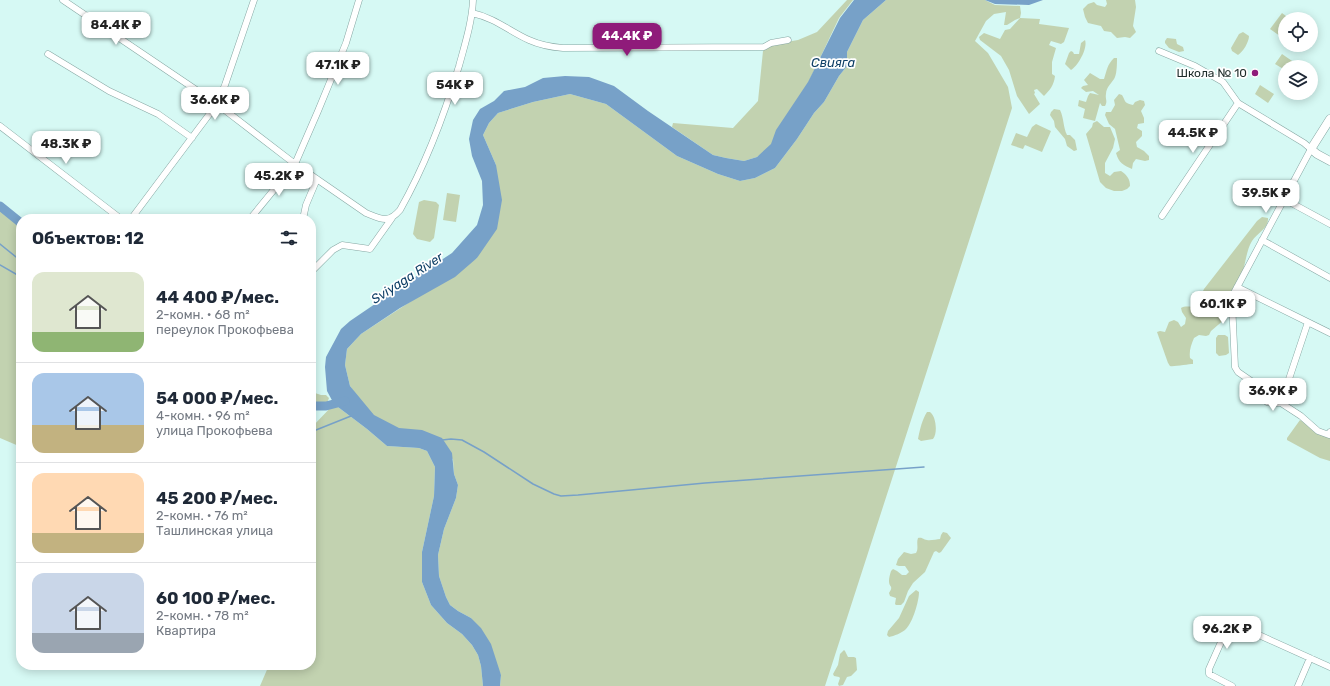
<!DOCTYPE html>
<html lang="ru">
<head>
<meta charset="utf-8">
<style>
	body { margin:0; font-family:Rubik,sans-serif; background:#f2f2f3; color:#1f2937; height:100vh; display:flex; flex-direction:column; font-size:15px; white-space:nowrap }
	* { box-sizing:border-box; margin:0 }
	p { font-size:13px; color:#747a83 }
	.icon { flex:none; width:22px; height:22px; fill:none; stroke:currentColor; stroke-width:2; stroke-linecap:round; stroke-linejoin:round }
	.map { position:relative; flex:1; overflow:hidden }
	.side { position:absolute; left:16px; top:214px; width:300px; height:456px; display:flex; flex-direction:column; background:#fff; border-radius:16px; box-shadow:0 2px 10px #0003 }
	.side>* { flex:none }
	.tools { position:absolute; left:1278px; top:12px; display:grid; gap:8px }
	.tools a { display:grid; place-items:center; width:40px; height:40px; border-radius:50%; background:#fff; box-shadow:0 2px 10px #0003; font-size:20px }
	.price { position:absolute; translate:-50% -34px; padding:0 9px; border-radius:8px; background:#fff; color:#222; font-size:13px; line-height:26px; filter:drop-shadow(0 1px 2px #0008) }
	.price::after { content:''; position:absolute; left:50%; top:24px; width:12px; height:9px; margin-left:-6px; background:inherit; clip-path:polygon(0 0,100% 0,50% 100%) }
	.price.active { background:#8f1b7a; color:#fff }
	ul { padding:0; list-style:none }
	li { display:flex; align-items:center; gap:12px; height:100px; padding:0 16px }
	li+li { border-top:1px solid #e0e1e3 }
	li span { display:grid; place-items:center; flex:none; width:112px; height:80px; border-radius:12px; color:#555 }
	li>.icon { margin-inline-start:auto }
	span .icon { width:48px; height:48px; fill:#fffc; stroke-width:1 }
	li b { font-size:17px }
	h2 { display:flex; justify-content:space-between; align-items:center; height:48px; padding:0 16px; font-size:17px }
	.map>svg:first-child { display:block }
</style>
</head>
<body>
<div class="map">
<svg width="1330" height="686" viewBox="0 0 1330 686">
	<rect width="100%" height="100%" fill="#d6f9f4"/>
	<path fill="#c2d2b0" d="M847,0H853L839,18L801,98L770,148L757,157L744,161L726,158L713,155L672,127L673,123L733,128L758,101L763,51L766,48L775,44L798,40L817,32Z
		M886,0H985L995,5L1020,6L1021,13L1020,18L1040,19L1039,24L1069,28L1064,42L1061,44L1051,41L1049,45L1056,48L1052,62V74L1055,76C1054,85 1050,90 1044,96L1037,89L1034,90L1035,93L1034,94L1040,104L1029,114L1017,96L1009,70L1001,56L980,40L979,37L984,33L1000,39L1005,30L1010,29L1020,18L1015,20L1007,25H1004L1006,12L994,14L986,21L975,41L988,53L1008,87L1012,108L825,686H500L501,675L471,618L458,611L450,605L446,597L439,576L438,555L444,529L456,498L458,485L454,474L453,459L407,434L374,420L350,386L345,365L347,349L361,334L477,258L496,165L483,135L489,123L498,113L533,102L570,94L606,104L677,156L718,174L740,181L755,178L775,168L797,139L814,113L824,102L839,76L847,66V52L863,20Z
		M1106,0H1135L1136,7L1133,26L1136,32L1130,38L1125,37L1117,38L1111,32L1104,31L1101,26L1088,23L1085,17L1083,9L1088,4L1094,2L1097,5L1105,7L1107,4Z
		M1282,13L1290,19H1285V29L1280,36L1270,29Z
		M1243,32L1249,36C1249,42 1243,52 1238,55L1232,51L1231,48L1239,34Z
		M1167,38L1176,39L1177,44L1183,47L1184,51L1179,52L1169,48L1165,43V41Z
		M1085,40C1088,48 1078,66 1071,70L1065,64L1069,53L1071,51L1073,52L1074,54H1079L1081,43Z
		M1282,54L1295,63L1293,67H1285V70L1275,64Z
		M1114,58H1117C1117,63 1117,72 1115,77C1113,82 1106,87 1106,94C1105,99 1108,101 1105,106H1102L1100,103L1095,121L1083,118L1085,109L1078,106L1079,100L1086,102L1088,96L1090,93L1099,95L1093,91L1086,92L1081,88L1083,86L1088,85L1084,80L1090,73L1100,79H1104C1107,70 1107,65 1114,58Z
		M1260,85L1274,94L1268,103L1255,94Z
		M1119,94L1122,95C1126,102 1124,103 1133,105L1135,102L1140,100L1144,101L1145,105L1141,111L1144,118V123L1138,124L1137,128L1142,131V136L1136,142L1137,147L1144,151L1149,156V160L1145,161L1136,159L1133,163L1132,169C1123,165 1119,163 1116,153L1120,150L1115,129L1109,124L1105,115L1106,112H1111L1115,105L1114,100Z
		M1054,109L1060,110C1064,118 1063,127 1067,135H1070L1075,140L1077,150L1074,151L1067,146L1065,139L1055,127L1054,121L1050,115L1051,112Z
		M1097,121L1104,127H1110L1115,139L1113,148L1105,163V173L1110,176L1114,172L1121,171C1127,175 1130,179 1130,186L1127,189L1122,191H1114L1106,188L1100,182L1086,134L1092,127L1093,123Z
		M1036,124L1051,131L1042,152L1025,145L1023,149L1011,145L1016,133L1027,137L1032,127Z
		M447,193L460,195L456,222L443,220Z
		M424,200L436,202L439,205L434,238L430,242L417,239L413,234L419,202Z
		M0,210L21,228V447L0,438Z
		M1262,217L1268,218C1269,228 1257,233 1252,241C1246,251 1246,263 1242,273C1239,281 1233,289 1228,295C1226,297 1223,298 1221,300V304L1225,306L1228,310L1225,319L1211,331L1209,335L1206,336L1199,335L1194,338C1191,345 1189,351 1190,358L1193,360V364C1189,364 1173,367 1170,366C1169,365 1169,364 1168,363L1157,332L1160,331L1165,332L1169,322L1174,320L1178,322L1181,327L1185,324L1186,318L1182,312L1181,308C1186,305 1191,308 1196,306L1204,289L1257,221Z
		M1218,335H1225L1228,337L1229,353L1226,355L1219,356L1216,353V338Z
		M312,392L321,395H326L329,398L327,403L313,409L311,412V393Z
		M334,404L367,429L387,446L419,448L427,451L435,467L434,496L422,552V582L431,605L447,623L462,634L472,645L478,655L481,666L483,686H260L269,665H311V428Z
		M927,412H930C936,416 938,433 933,439L921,441L918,439C920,429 922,420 927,412Z
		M1300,420L1330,437V461L1320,458L1287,440V438Z
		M943,532L947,533L951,538L941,552L939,553L936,551L934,552L925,572L913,583L908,591L904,602L901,605H896L895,604L896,598L890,596L889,593C894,585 889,588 889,581C889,578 890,574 891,571L893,569L897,571L902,575H906L909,572L905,566H899L896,565L898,559L904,552L911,554L916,553C919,548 916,543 918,538C923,537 923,540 927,540C930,541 937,539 940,539L941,535Z
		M916,590L919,592C919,601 913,622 906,629C902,633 894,636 889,637L887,635L888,631L899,618L909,596Z
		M844,650L845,651L848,657H854L856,658L857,670L851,676L847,677L843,685L839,686L838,684L840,678L839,677L834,676L833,674L838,665L840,654Z"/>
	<path fill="#77a1c8" d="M854,0H886L863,20L847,52V66L839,76L824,102L814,113L797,139L775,168L755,178L740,181L718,174L677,156L606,104L570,94L533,102L498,113L489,123L483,135L496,165L502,200L497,229L477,258L455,277L400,308L361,334L347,349L345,365L350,386L374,415L399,428L422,430L442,438L452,453L454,474L458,485L456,498L444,529L438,555L439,576L446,597L450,605L458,611L471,618L481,628L491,644L501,675L500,686H483L481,666L478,655L472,645L462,634L447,623L431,605L422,582V552L434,496L435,467L427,451L419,448L387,446L367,429L334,404L327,391L325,367L326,357L341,329L350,321L397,289L452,253L477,225L483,205L482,181L472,156L469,139L473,120L480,109L494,101L504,91L525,87L543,78L565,76L589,77L614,86L648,111L713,155L726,158L744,161L757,157L771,144L776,130L808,82L840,18Z
		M985,0H1043L1029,5L995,4Z"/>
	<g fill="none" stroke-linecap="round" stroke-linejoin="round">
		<path stroke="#77a1c8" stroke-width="1.5" d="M0,244L21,261
			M0,265L21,277
			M311,432L351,416
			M442,440L451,439L462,440L484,452L533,484L554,494L561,496L578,495L705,483L924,467"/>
		<path stroke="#77a1c8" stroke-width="9" d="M0,206L21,223
			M311,406H326L345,401"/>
		<g stroke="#86a7a3" stroke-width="7">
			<path id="minor" d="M63,0L217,104L295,164L366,213C381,219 388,224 400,210C426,164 444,116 459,66C465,44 472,22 473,0
				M472,13C495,18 509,31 529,40C540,45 551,47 563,48L764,47L771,43L788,40
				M1159,51L1195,66L1223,82L1238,103L1304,143L1311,149L1234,293L1232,302L1235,367L1238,372L1254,383L1267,402L1272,403H1281L1301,416L1318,431L1329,435L1330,432
				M48,54L109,91L158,114L192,138
				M0,126L121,219
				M1284,199L1330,224
				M1162,216L1238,103
				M131,219L217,104L225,85L254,0
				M250,219L295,164L318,111L346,43L359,0
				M303,219L306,205L317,179
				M1262,240L1330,278
				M311,272L333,250L342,245L370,249L392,218
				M1237,287L1330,333
				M1281,403L1308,322
				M1232,686L1209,674V669L1230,622L1330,667
				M1298,686L1310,658"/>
		</g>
		<g stroke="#86a7a3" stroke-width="9">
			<path id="tertiary" d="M1330,119L1311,149L1317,154L1330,161"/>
		</g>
		<use href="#minor" stroke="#fff" stroke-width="6"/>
		<use href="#tertiary" stroke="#fff" stroke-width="8"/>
	</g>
	<circle fill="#8f1b7a" stroke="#fff" stroke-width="1.5" cx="1255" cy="73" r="4"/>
	<g text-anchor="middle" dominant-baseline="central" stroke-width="3.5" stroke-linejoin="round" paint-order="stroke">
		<g font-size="12" fill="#1e2c2a" stroke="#fff" text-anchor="end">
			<text x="1247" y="73">Школа № 10</text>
		</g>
		<g font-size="13" font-style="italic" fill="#104067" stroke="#fff">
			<text x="833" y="62">Свияга</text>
			<text transform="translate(407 278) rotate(-33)">Sviyaga River</text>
		</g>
	</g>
</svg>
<div class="tools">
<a><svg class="icon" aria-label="locate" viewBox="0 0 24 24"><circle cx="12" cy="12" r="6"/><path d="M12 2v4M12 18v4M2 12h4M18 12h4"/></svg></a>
<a><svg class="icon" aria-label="layers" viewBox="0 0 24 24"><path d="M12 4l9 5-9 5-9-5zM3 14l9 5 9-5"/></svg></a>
</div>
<b class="price" style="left:116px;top:46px">84.4K ₽</b>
<b class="price active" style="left:627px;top:57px">44.4K ₽</b>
<b class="price" style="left:338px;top:86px">47.1K ₽</b>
<b class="price" style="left:455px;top:106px">54K ₽</b>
<b class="price" style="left:215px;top:121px">36.6K ₽</b>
<b class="price" style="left:1193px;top:154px">44.5K ₽</b>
<b class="price" style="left:66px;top:165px">48.3K ₽</b>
<b class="price" style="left:279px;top:197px">45.2K ₽</b>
<b class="price" style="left:1266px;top:214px">39.5K ₽</b>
<b class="price" style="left:1223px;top:325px">60.1K ₽</b>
<b class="price" style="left:1273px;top:412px">36.9K ₽</b>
<b class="price" style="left:1227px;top:650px">96.2K ₽</b>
<section class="side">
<h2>Объектов: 12<svg class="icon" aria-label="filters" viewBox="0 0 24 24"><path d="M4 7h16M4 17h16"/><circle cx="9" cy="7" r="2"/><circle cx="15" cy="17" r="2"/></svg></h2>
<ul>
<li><span style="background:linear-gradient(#dfe7d0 75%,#8fb573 0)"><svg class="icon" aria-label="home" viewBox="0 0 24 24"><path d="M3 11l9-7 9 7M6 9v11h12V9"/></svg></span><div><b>44 400 ₽/мес.</b><p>2-комн. · 68 m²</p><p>переулок Прокофьева</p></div></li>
<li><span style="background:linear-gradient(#a9c7e8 65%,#c2b280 0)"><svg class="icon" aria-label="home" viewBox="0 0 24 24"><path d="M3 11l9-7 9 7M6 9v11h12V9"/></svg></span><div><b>54 000 ₽/мес.</b><p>4-комн. · 96 m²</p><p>улица Прокофьева</p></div></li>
<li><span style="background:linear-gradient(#ffd9b3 75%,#c2b280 0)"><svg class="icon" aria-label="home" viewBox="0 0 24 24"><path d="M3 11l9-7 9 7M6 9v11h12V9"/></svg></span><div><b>45 200 ₽/мес.</b><p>2-комн. · 76 m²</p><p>Ташлинская улица</p></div></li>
<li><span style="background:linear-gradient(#c9d6e8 75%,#9aa5b1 0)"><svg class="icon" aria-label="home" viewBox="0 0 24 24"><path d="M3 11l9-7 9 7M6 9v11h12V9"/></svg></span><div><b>60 100 ₽/мес.</b><p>2-комн. · 78 m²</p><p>Квартира</p></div></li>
</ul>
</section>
</div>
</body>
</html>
